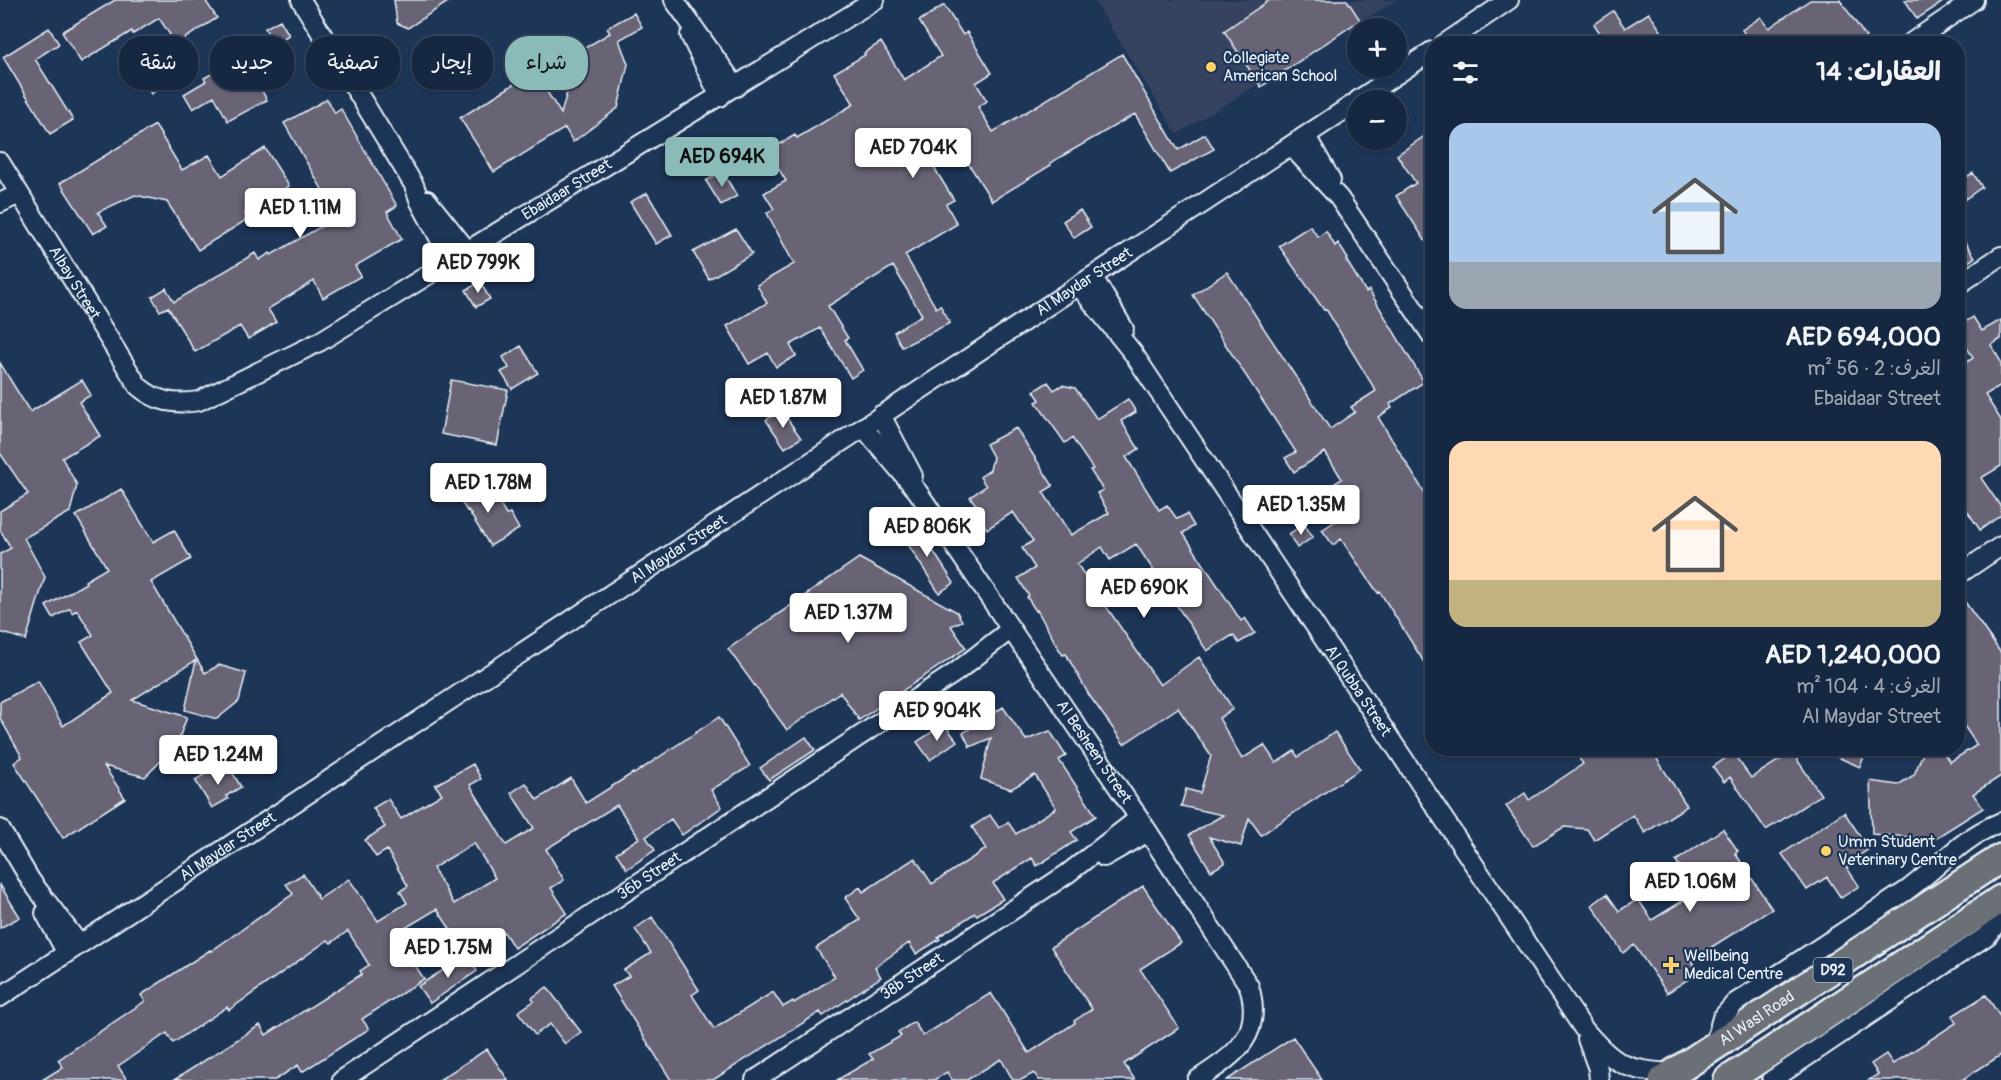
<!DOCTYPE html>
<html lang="ar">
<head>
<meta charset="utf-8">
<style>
	body { margin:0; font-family:Pangolin,"Playpen Sans Arabic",sans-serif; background:#1f3048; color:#f1f3f6; direction:rtl; height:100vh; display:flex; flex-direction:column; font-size:22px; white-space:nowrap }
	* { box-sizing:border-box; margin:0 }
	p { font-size:20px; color:#9ea6b1 }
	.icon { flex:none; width:33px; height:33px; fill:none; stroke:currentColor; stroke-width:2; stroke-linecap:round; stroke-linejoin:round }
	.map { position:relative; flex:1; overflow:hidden; direction:ltr }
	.sheet { position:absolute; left:1425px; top:36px; width:540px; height:720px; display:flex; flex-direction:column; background:#162841; border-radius:24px; box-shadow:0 2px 4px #0004,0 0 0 2px #35445a; direction:rtl }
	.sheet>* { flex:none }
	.guide { position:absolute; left:18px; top:36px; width:570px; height:54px; direction:rtl; display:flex; gap:12px }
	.tools { position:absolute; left:1347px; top:18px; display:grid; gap:12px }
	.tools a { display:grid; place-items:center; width:60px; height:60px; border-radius:50%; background:#162841; box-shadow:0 2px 4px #0004,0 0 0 2px #35445a; font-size:30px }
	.price { position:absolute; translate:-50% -51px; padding:0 14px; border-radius:6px; background:#fff; color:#222; font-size:20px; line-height:39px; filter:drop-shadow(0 2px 3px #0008) }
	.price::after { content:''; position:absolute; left:50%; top:36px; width:18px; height:14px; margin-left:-9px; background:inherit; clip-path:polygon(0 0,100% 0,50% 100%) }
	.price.selected { background:#8bbbb9; color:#111 }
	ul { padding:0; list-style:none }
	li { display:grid; align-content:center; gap:12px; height:318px; padding:0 24px }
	li span { display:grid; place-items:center; height:186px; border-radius:18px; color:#555 }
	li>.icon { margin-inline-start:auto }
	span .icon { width:108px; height:108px; fill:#fffc; stroke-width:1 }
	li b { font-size:26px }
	h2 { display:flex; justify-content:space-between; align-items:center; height:72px; padding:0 24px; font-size:26px }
	.pill { padding:0 21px; border-radius:24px; background:#162841; box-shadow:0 2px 4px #0004,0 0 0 2px #35445a; font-size:21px; line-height:54px }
	.pill.selected { background:#8bbbb9; color:#111 }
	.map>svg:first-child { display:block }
</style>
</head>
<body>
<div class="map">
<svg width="2001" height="1080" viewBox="0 0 2001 1080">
	<rect width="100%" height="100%" fill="#1d3557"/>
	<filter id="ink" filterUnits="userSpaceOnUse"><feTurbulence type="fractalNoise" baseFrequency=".0167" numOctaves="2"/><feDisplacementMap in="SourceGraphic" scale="12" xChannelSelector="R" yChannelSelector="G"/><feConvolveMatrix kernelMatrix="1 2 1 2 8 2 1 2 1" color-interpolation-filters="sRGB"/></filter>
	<g filter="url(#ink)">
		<path fill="#344360" d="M1094,0H1397L1177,134Z"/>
		<path fill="#696476" stroke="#e8f1f8" stroke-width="1.5" fill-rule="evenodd" d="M115,0H205L217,18L176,44L159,18L133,34L132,31L81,62L62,32Z
			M394,0H451L408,28L397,23Z
			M1270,0H1347L1360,20L1261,87L1224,31Z
			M1810,0H1840L1866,37L1857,44H1747L1750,41L1742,30L1761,17L1769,28Z
			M1905,0H1946L1917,19Z
			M944,5L963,35L967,32L992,73L976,83L987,101L978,107L993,132L1122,54L1178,150L1205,134L1214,149L1170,173L1135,114L1050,163L1051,165L992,201L960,150L933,166L954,200L946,204L957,224L905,255L936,308L940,305L950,323L902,347L894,332L922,315L893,266L828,306L848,338L845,340L863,370L851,378L820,328L790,345L796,356L776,367L768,353L749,364L727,326L767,303L757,285L794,264L767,213L774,209L764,193L786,181L768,151L795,135L797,138L854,104L834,73L865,55L864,53L881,42L904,80L941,56L919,21Z
			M1613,11L1625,28L1649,13L1670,44H1602L1605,41L1594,24Z
			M634,13L642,27L619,40L628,64L618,108L573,142L565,128L494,172L460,118L519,81L517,77L532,68L561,114L578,52L610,33L607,28Z
			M280,20L289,35L273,44L265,28Z
			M49,28L59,44L35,59L73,120L50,134L3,57Z
			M243,57L267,100L228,121L214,96L193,109L184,94L206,81L204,78Z
			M162,67L171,81L151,94L142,79Z
			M327,99L335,113L341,109L397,206L387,212L402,239L355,266L361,276L323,298L314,281L268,309L276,322L265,329L248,339L240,326L195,352L168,307L160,311L152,297L166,288L174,302L255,253L259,260L270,253L271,255L338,217L284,123Z
			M155,125L182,170L209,155L222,176L265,148L289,186L245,213L248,219L198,250L167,202L135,195L98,212L107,226L93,234L60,183Z
			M1432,131V251L1396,196L1416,183L1397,155Z
			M722,171L737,196L721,205L706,181Z
			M1973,173L1982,187L1958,204V182Z
			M647,193L672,235L656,244L630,202Z
			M1080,210L1091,227L1074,238L1063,221Z
			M1310,226L1318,237L1326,231L1335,246L1338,243L1348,259L1346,260L1366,292L1369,290L1424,382L1390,404L1392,408L1378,417L1424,492L1432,487V675L1380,592L1378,593L1341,539L1333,545L1322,530L1346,514L1329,487L1342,479L1325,452L1294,472L1285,458L1296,452L1193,295L1227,272L1330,429L1355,412L1351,407L1376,391L1326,309L1324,310L1279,246Z
			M736,229L752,254L709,279L693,252Z
			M1958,232L1975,257L1958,270Z
			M480,282L490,299L476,307L466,290Z
			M1973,317L1982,331L2001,320V339L1991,345L2001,362V385L1985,395L2001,420V466L1981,478L2001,507V515L1980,530L1966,509L1958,515V368L1973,358L1958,332V327Z
			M521,346L538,373L512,389L501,372L509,368L503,357Z
			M0,363L30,412L82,380L91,395L79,402L100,436L62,458L77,485L70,512L24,538L45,577L26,640L0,632V554L11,548L0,530V511L28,494L0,453Z
			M451,380L508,390L497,445L441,434Z
			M1048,382L1054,390L1062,385L1075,388L1097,419L1128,399L1136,412L1121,421L1139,449L1126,457L1159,510L1167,505L1177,519L1187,514L1194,526L1183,533L1241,621L1245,618L1255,633L1239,643L1233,635L1207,651L1136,544L1110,560L1102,547L1077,564L1160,685L1199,657L1233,709L1219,718L1242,759L1264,745L1276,763L1294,751L1298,757L1335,732L1360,769L1261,835L1249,818L1241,846L1209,837L1225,863L1211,871L1189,835L1223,815L1181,806L1186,789L1200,793L1211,756L1178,708L1124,744L1089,695L1066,654L1063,655L1059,649L1037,610L1036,611L1027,597L1029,596L1018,578L1035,568L1022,548L1033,541L1013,512L987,529L973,508L977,506L970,497L986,486L980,477L990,470L993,457L986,444L1016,428L1053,486L1043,492L1071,535L1109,513L1097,493L1103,490L1090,470L1093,469L1072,438L1065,443L1036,402L1040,400L1034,391Z
			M781,410L801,438L785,448L766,420Z
			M486,481L506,515L510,513L519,529L490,546L468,510L467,511L458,497Z
			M121,489L153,542L174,530L191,559L151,582L205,673L219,665L246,673L239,701L217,719L185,710L196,660L132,700L187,717L176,746L145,777L104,766L125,798L63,838L14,763L22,757L0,718V702L38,681L63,726L113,693L81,642L93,635L77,610L72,613L70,608L53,618L46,606L86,583L85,581L107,568L76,516Z
			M915,523L954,583L939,593L900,532Z
			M1304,524L1313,537L1297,548L1289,534Z
			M859,558L957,612L962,621L951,626L966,648L859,720L840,692L787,730L728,649Z
			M1958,592L2001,653V776L1973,794L1983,808L1934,839L1872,834L1870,781L1898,785L1914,775L1925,748H1940L1950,762L1977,745L1958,717Z
			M1003,707L1026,740L1050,731L1066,756L1059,760L1096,816L1071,832L1077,840L1037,866L1032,858L993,883L1003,899L977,915L975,913L938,937L940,939L916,954L909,943L875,967L881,977L823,1016L820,1012L713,1080H671L612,986L629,976L624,970L651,953L635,929L652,917L699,990L692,995L714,1029L773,992L783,1007L793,1001L794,1003L835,977L816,948L860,920L845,898L860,887L863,892L915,858L932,884L986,849L972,827L990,815L999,828L1008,822L1016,834L1056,808L1035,775L1011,789L981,779L991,738L970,747L963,733Z
			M719,717L750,766L711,790L722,807L682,835L671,819L646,837L655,850L627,869L616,853L639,838L617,805L546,849L564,880L551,888L567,913L514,948L504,932L467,955L437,909L395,934L424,979L362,1019L369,1029L302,1072L298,1065L275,1080H174L260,1025L266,1035L362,974L360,971L369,965L348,931L331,943L328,940L229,1010L227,1007L173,1043L167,1033L118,1066L127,1080H42L63,1067L58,1060L145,1001L141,995L210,950L211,951L293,894L286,884L303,874L319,899L349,879L378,921L407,903L400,891L408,886L387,850L376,857L365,840L385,827L373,808L388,799L401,819L442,794L435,785L473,764L481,779L470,785L506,845L534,828L511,793L526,783L537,800L571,778L586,803L633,773L634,774ZM474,843L495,878L454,904L433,868Z
			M944,724L957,741L930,760L917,742Z
			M806,737L815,750L769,780L760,768Z
			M1572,748H1597L1601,755L1610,748H1650L1687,806L1645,833L1633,815L1594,840L1587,829L1564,827L1533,846L1506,806L1525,793L1529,800L1583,764Z
			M1817,748H1867L1860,767Z
			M1792,752L1821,795L1766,830L1730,777L1724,782L1713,767L1733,753L1751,778Z
			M228,765L241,787L226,796L228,799L212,808L195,780L211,771L213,774Z
			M1844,812L1869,849L1845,865L1859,886L1841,898L1827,877L1807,890L1782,854Z
			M1723,829L1738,851L1735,853L1772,909L1691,960L1699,972L1667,993L1634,945L1623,953L1592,905L1607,894L1619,911L1638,899L1652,920L1697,892L1676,861Z
			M0,885L20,917L0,928Z
			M1143,886L1181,943L1140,969L1179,1028L1124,1064L1135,1080H1039L1034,1073L1021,1080H1013L1001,1059L967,1080H952L947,1072L934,1080H837L873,1059L869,1054L901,1036L898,1032L914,1022L923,1036L991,993L1029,1053L1075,1023L1074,1021L1092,1009L1051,947Z
			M467,955L477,971L430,1003L418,986Z
			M547,987L581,1032L565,1044L550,1024L535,1035L518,1012L534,1001L532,998Z
			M1986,995L2001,1018V1055L1962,1080H1869L1878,1074L1871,1064L1886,1054L1893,1064L1956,1023L1952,1016Z
			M1293,1037L1322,1080H1227Z
			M487,1049L508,1080H439Z"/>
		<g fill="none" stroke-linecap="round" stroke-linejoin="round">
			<g stroke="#e8f1f8" stroke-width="22">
				<g id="minor">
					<path d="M301,0L414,185L420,202L451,260"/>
					<path d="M674,0L736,87"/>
					<path d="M690,35L720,97"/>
					<path d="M1444,44L1509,0"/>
					<path d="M1909,44L1974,0"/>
					<path d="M1358,100L1432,51"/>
					<path d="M1306,136L1331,180"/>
					<path d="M1291,146L1339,198L1432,336"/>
					<path id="s1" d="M0,162L138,386C156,402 175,405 199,401L319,342L875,0"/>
					<path d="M427,200L467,250"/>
					<path d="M0,203L19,194"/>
					<path d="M1093,277L1124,329"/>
					<path d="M1958,285L2001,256"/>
					<path id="s2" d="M1079,286L1133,353L1583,1028C1614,1065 1626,1071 1673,1073"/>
					<path d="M881,415L913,476"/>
					<path id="s3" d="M863,427L918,492L1139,818L1249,986C1264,1036 1235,1055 1197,1080"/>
					<path d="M1958,575L2001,546"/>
					<path d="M0,829L31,881L79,944"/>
					<path d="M1104,857L1148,832"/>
					<path d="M45,913L66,952"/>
					<path id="s4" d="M0,997L1358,101"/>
					<path d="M1587,1039L1598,1069L1599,1080"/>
					<path d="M1713,1049L1722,1018L1735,1003L1906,891C1941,866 1959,839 2001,822"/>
					<path id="s5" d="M342,1080L956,672L1011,629"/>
					<path id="s6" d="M755,1080L1067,874L1139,818"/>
					<path d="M1772,1080L1988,935L2001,917"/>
				</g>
			</g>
			<g stroke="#e8f1f8" stroke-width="32">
				<g id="primary">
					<path id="s7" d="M1663,1080L2001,858"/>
					<path d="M1728,1080L2001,899"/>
				</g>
			</g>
			<use href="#minor" stroke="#1d3557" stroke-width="18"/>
			<use href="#primary" stroke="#6b6f75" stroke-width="27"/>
		</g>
	</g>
	<g fill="#ffd166" stroke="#1d3557" stroke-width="2">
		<circle cx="1211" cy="67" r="6"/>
		<circle cx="1826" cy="851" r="6"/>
		<path d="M1668 956h6v6h6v6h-6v6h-6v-6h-6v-6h6z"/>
	</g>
	<g text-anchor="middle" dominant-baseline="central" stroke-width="4.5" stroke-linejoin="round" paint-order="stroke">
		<rect fill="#1d3557" stroke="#abb9c8" stroke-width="1.5" x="1813.5" y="958" width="39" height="24" rx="4.5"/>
		<g font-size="15" font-weight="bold" fill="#e8f1f8">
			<text x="1833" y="970">D92</text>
		</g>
		<g font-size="16" fill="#e8f1f8" stroke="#1d3557" text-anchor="start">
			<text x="1223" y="58">Collegiate<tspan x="1223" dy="18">American School</tspan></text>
			<text x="1838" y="842">Umm Student<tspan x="1838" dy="18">Veterinary Centre</tspan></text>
			<text x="1684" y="956">Wellbeing<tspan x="1684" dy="18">Medical Centre</tspan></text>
		</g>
		<g font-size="16" fill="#e8f1f8" stroke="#1d3557">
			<text stroke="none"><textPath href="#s1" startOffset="753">Ebaidaar Street</textPath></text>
			<text stroke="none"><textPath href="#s4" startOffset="1299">Al Maydar Street</textPath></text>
			<text stroke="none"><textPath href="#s1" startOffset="142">Albay Street</textPath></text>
			<text stroke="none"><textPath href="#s4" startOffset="813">Al Maydar Street</textPath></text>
			<text stroke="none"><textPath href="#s2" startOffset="492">Al Qubba Street</textPath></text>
			<text stroke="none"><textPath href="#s3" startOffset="399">Al Besheen Street</textPath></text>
			<text stroke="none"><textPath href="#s4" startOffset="273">Al Maydar Street</textPath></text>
			<text stroke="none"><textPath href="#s5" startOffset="369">36b Street</textPath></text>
			<text stroke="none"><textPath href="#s6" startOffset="188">38b Street</textPath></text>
			<text stroke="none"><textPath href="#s7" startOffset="112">Al Wasl Road</textPath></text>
		</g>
	</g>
</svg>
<div class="tools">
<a>+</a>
<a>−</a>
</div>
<b class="price" style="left:913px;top:179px">AED 704K</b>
<b class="price selected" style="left:722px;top:188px">AED 694K</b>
<b class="price" style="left:300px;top:239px">AED 1.11M</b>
<b class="price" style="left:478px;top:294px">AED 799K</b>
<b class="price" style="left:783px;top:429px">AED 1.87M</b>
<b class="price" style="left:488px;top:514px">AED 1.78M</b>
<b class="price" style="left:1301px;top:536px">AED 1.35M</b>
<b class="price" style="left:927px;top:558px">AED 806K</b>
<b class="price" style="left:1144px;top:619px">AED 690K</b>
<b class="price" style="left:848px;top:644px">AED 1.37M</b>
<b class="price" style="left:937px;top:742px">AED 904K</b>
<b class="price" style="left:218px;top:786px">AED 1.24M</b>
<b class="price" style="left:1690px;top:913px">AED 1.06M</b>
<b class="price" style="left:448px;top:979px">AED 1.75M</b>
<div class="guide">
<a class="pill selected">شراء</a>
<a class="pill">إيجار</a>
<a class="pill">تصفية</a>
<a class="pill">جديد</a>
<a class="pill">شقة</a>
</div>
<section class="sheet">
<h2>العقارات: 14<svg class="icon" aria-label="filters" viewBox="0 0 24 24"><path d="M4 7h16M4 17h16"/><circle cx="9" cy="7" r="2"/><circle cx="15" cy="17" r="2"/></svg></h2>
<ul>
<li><span style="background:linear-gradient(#a9c7e8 75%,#9aa5b1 0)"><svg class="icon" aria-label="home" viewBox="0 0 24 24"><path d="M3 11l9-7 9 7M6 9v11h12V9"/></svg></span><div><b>AED 694,000</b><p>الغرف: 2 · 56 m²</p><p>Ebaidaar Street</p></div></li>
<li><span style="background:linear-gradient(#ffd9b3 75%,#c2b280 0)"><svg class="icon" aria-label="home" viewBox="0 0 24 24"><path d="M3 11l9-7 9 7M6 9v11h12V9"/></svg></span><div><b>AED 1,240,000</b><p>الغرف: 4 · 104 m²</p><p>Al Maydar Street</p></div></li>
</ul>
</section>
</div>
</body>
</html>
